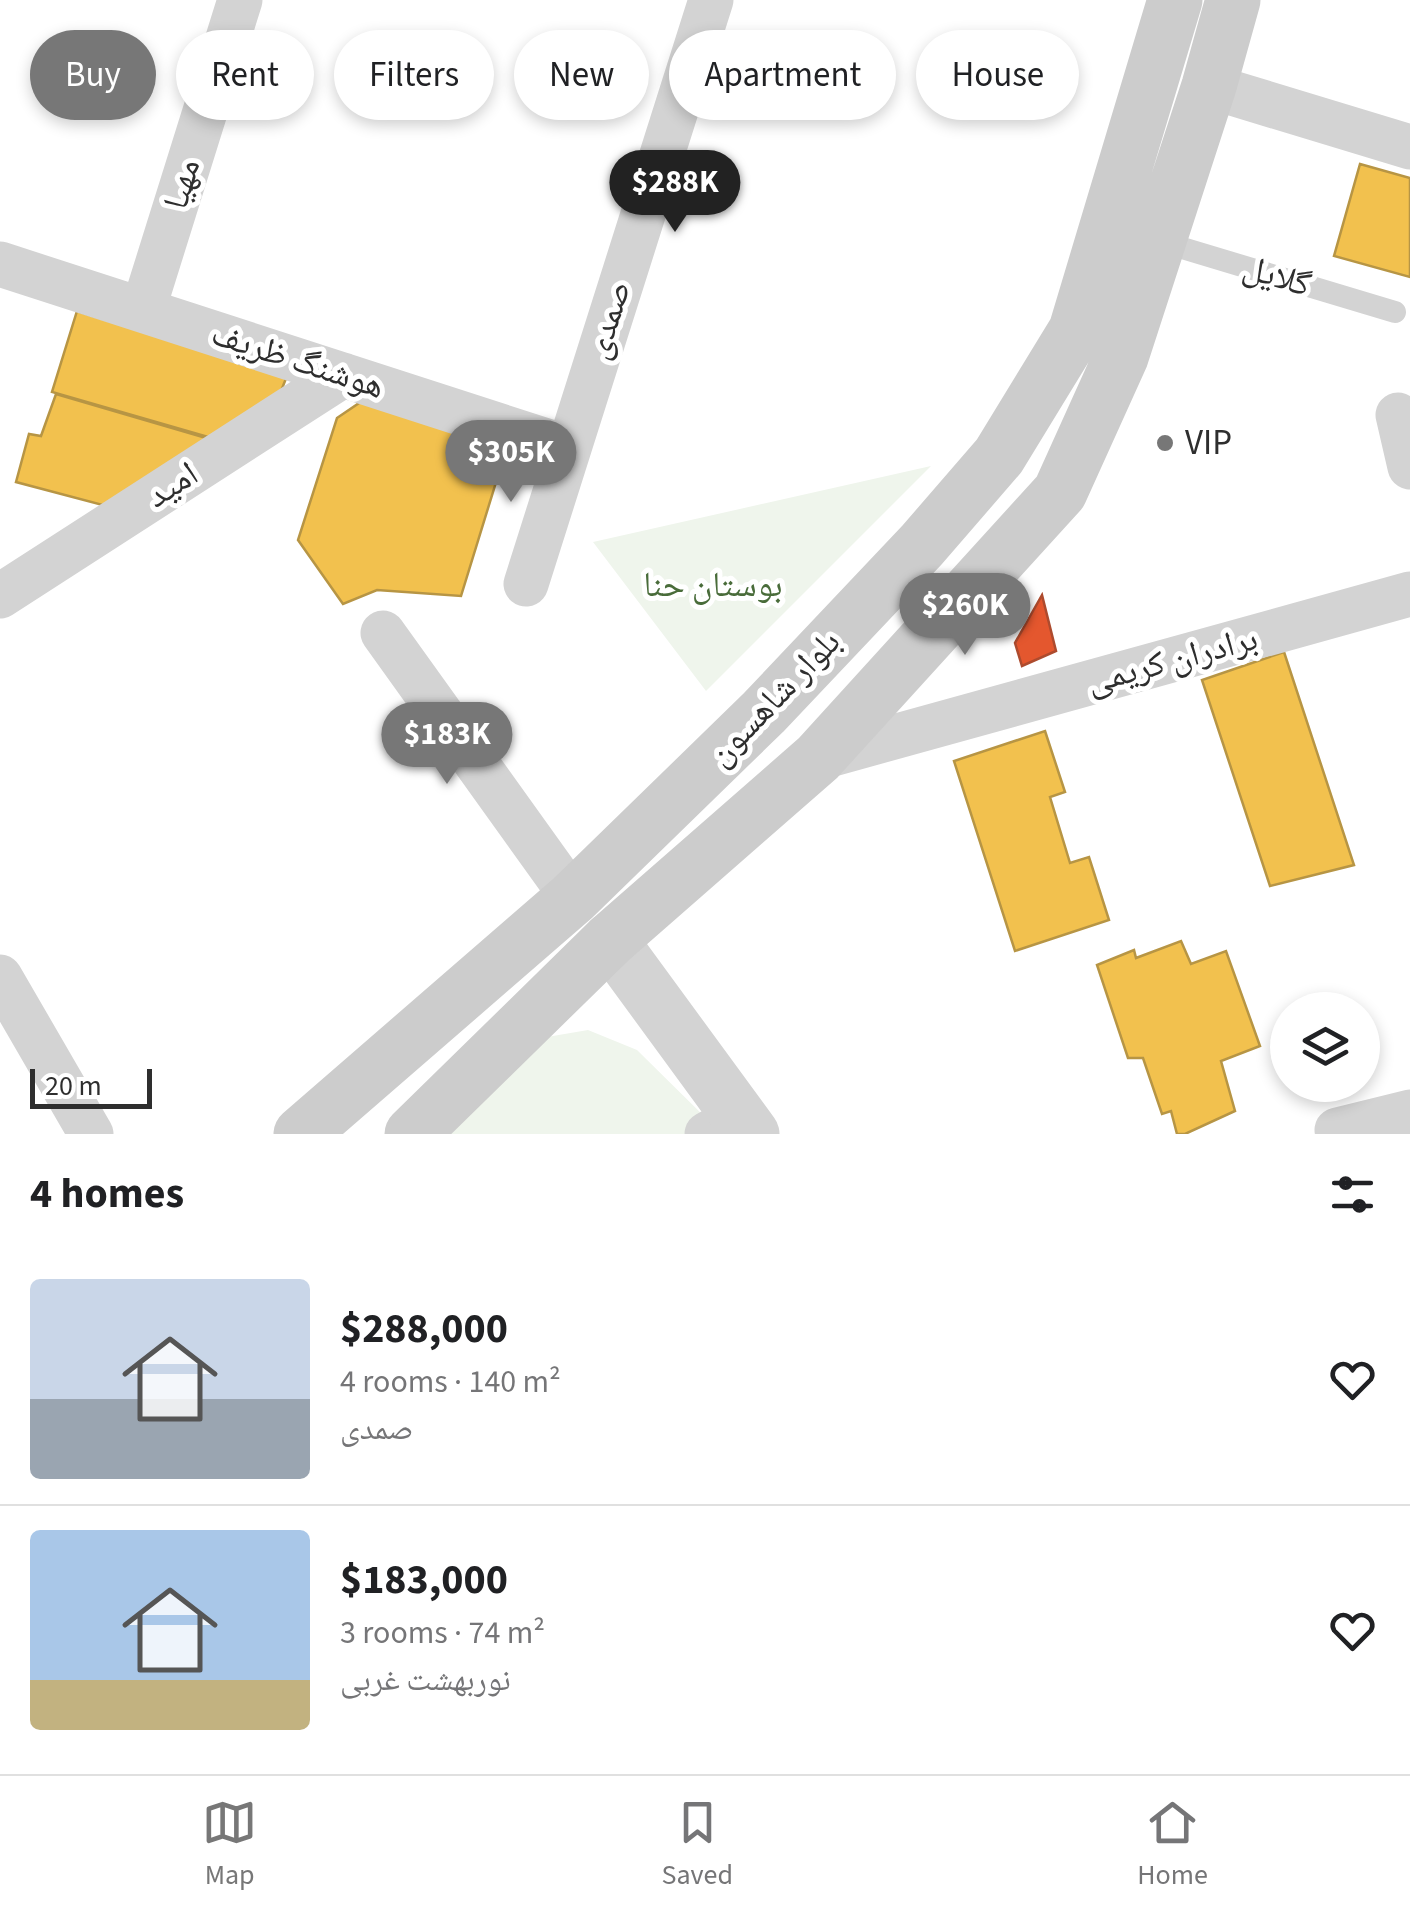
<!DOCTYPE html>
<html lang="en">
<head>
<meta charset="utf-8">
<style>
	body { margin:0; font-family:"Source Sans 3","Noto Naskh Arabic",sans-serif; background:#f2f2f2; color:#202124; height:100vh; display:flex; flex-direction:column; font-size:38px; white-space:nowrap }
	* { box-sizing:border-box; margin:0 }
	p { font-size:32px; color:#757577 }
	.icon { flex:none; width:55px; height:55px; fill:none; stroke:currentColor; stroke-width:2; stroke-linecap:round; stroke-linejoin:round }
	.map { position:relative; height:1134px; overflow:hidden }
	.details { display:flex; flex-direction:column; background:#fff; flex:1 }
	.details>* { flex:none }
	.guide { position:absolute; left:30px; top:30px; width:1350px; height:90px; display:flex; gap:20px }
	.tools { position:absolute; left:1270px; top:992px; display:grid; gap:20px }
	.tools a { display:grid; place-items:center; width:110px; height:110px; border-radius:50%; background:#fff; box-shadow:0 5px 15px #0003; font-size:50px }
	.scale { position:absolute; left:30px; bottom:25px; width:122px; box-sizing:border-box; padding-left:10px; border:5px solid #2e2e2e; border-top:0; font-size:28px; line-height:35px; white-space:nowrap; color:#2e2e2e; -webkit-text-stroke:8px #fff; paint-order:stroke }
	.price { position:absolute; translate:-50% -85px; padding:0 22px; border-radius:35px; background:#777; color:#fff; font-size:32px; line-height:65px; filter:drop-shadow(0 2px 5px #0008) }
	.price::after { content:''; position:absolute; left:50%; top:60px; width:30px; height:22px; margin-left:-15px; background:inherit; clip-path:polygon(0 0,100% 0,50% 100%) }
	.price.on { background:#222; color:#fff }
	ul { padding:0; list-style:none }
	li { display:flex; align-items:center; gap:30px; height:250px; padding:0 30px }
	li+li { border-top:2px solid #e0e0e0 }
	li span { display:grid; place-items:center; flex:none; width:280px; height:200px; border-radius:10px; color:#555 }
	li>.icon { margin-inline-start:auto }
	span .icon { width:120px; height:120px; fill:#fffc; stroke-width:1 }
	li b { font-size:42px }
	h2 { display:flex; justify-content:space-between; align-items:center; height:120px; padding:0 30px; font-size:42px }
	.chip { padding:0 35px; border-radius:45px; background:#fff; box-shadow:0 5px 15px #0003; font-size:35px; line-height:90px }
	.chip.on { background:#777; color:#fff }
	.dock { display:flex; justify-content:space-around; align-items:center; height:140px; border-top:2px solid #e0e0e0; background:#fff; font-size:28px; color:#757577 }
	.dock a { display:grid; justify-items:center; gap:5px }
	.dock .on { color:#777 }
	.map>svg:first-child { display:block }
</style>
</head>
<body>
<div class="map">
<svg width="1410" height="1134" viewBox="0 0 1410 1134">
	<rect width="100%" height="100%" fill="#fff"/>
	<path fill="#eff5ec" d="M931,466L706,691L593,542Z
		M588,1030L637,1050L710,1122L684,1134H441L547,1037Z"/>
	<path fill="#f2c14e" stroke="#b79544" stroke-width="2.5" d="M1360,164L1410,178V277L1334,256Z
		M77,311L287,376L273,411L215,439L52,392Z
		M56,394L213,440L110,507L16,482L29,434L41,436Z
		M371,395L509,440L461,596L377,590L343,604L298,540L337,418Z
		M1284,652L1354,865L1270,886L1202,680Z
		M1045,731L1065,792L1050,797L1070,863L1089,857L1109,920L1015,951L954,761Z
		M1181,941L1191,964L1226,951L1260,1046L1221,1061L1235,1111L1185,1134H1177L1171,1111L1162,1114L1143,1058H1128L1097,965L1134,950L1136,958Z"/>
	<path fill="#e4572e" stroke="#ad4b2e" stroke-width="2.5" d="M1042,595L1056,651L1022,666L1015,643Z"/>
	<g fill="none" stroke-linecap="round" stroke-linejoin="round">
		<path stroke="#d3d3d3" stroke-width="22" d="M1159,241L1395,312"/>
		<path stroke="#d3d3d3" stroke-width="45" d="M1209,86L1410,147
			M0,264L568,448
			M143,310L240,0
			M1398,415L1410,467
			M526,584L711,0
			M0,596L343,375
			M383,633L573,898
			M818,758L1410,594
			M0,977L91,1134
			M1337,1130L1410,1112
			M707,1134L739,1116"/>
		<path stroke="#d3d3d3" stroke-width="55" d="M610,940L752,1134"/>
		<path stroke="#ccc" stroke-width="55" d="M301,1134L573,898L764,712L922,545L999,456L1076,330L1175,0
			M412,1134L610,940L818,758L1060,492L1121,357L1209,86L1233,0"/>
	</g>
	<circle fill="#777" stroke="#fff" stroke-width="4" cx="1165" cy="443" r="10"/>
	<g text-anchor="middle" dominant-baseline="central" stroke-width="10" stroke-linejoin="round" paint-order="stroke">
		<g font-size="35" fill="#2e2e2e" stroke="#fff">
			<text transform="translate(182 184) rotate(-73)">مهیا</text>
			<text transform="translate(1277 276) rotate(17)">گلایل</text>
			<text transform="translate(608 320) rotate(-72)">صمدی</text>
			<text transform="translate(298 360) rotate(18)">هوشنگ ظریف</text>
			<text transform="translate(172 485) rotate(-33)">امید</text>
			<text transform="translate(1172 660) rotate(-15)">برادران کریمی</text>
			<text transform="translate(774 698) rotate(-46)">بلوار شاهسون</text>
		</g>
		<g font-size="35" fill="#2e2e2e" stroke="#fff" text-anchor="start">
			<text x="1185" y="443">VIP</text>
		</g>
		<g font-size="35" fill="#496c3a" stroke="#fff">
			<text x="713" y="585">بوستان حنا</text>
		</g>
	</g>
</svg>
<div class="tools">
<a><svg class="icon" aria-label="layers" viewBox="0 0 24 24"><path d="M12 4l9 5-9 5-9-5zM3 14l9 5 9-5"/></svg></a>
</div>
<div class="scale">20 m</div>
<b class="price on" style="left:675px;top:235px">$288K</b>
<b class="price" style="left:511px;top:505px">$305K</b>
<b class="price" style="left:965px;top:658px">$260K</b>
<b class="price" style="left:447px;top:787px">$183K</b>
<div class="guide">
<a class="chip on">Buy</a>
<a class="chip">Rent</a>
<a class="chip">Filters</a>
<a class="chip">New</a>
<a class="chip">Apartment</a>
<a class="chip">House</a>
</div>
</div>
<section class="details">
<h2>4 homes<svg class="icon" aria-label="filters" viewBox="0 0 24 24"><path d="M4 7h16M4 17h16"/><circle cx="9" cy="7" r="2"/><circle cx="15" cy="17" r="2"/></svg></h2>
<ul>
<li><span style="background:linear-gradient(#c9d6e8 60%,#9aa5b1 0)"><svg class="icon" aria-label="home" viewBox="0 0 24 24"><path d="M3 11l9-7 9 7M6 9v11h12V9"/></svg></span><div><b>$288,000</b><p>4 rooms · 140 m²</p><p>صمدی</p></div><svg class="icon" aria-label="heart" viewBox="0 0 24 24"><path d="M12 20l-8-8c-3-5 5-10 8-4 3-6 11-1 8 4z"/></svg></li>
<li><span style="background:linear-gradient(#a9c7e8 75%,#c2b280 0)"><svg class="icon" aria-label="home" viewBox="0 0 24 24"><path d="M3 11l9-7 9 7M6 9v11h12V9"/></svg></span><div><b>$183,000</b><p>3 rooms · 74 m²</p><p>نوربهشت غربی</p></div><svg class="icon" aria-label="heart" viewBox="0 0 24 24"><path d="M12 20l-8-8c-3-5 5-10 8-4 3-6 11-1 8 4z"/></svg></li>
</ul>
</section>
<nav class="dock">
<a class="on"><svg class="icon" aria-label="map" viewBox="0 0 24 24"><path d="M3 6l6-2 6 2 6-2v14l-6 2-6-2-6 2zM9 4v14M15 6v14"/></svg>Map</a>
<a><svg class="icon" aria-label="saved" viewBox="0 0 24 24"><path d="M7 4h10v16l-5-4-5 4z"/></svg>Saved</a>
<a><svg class="icon" aria-label="home" viewBox="0 0 24 24"><path d="M3 11l9-7 9 7M6 9v11h12V9"/></svg>Home</a>
</nav>
</body>
</html>
